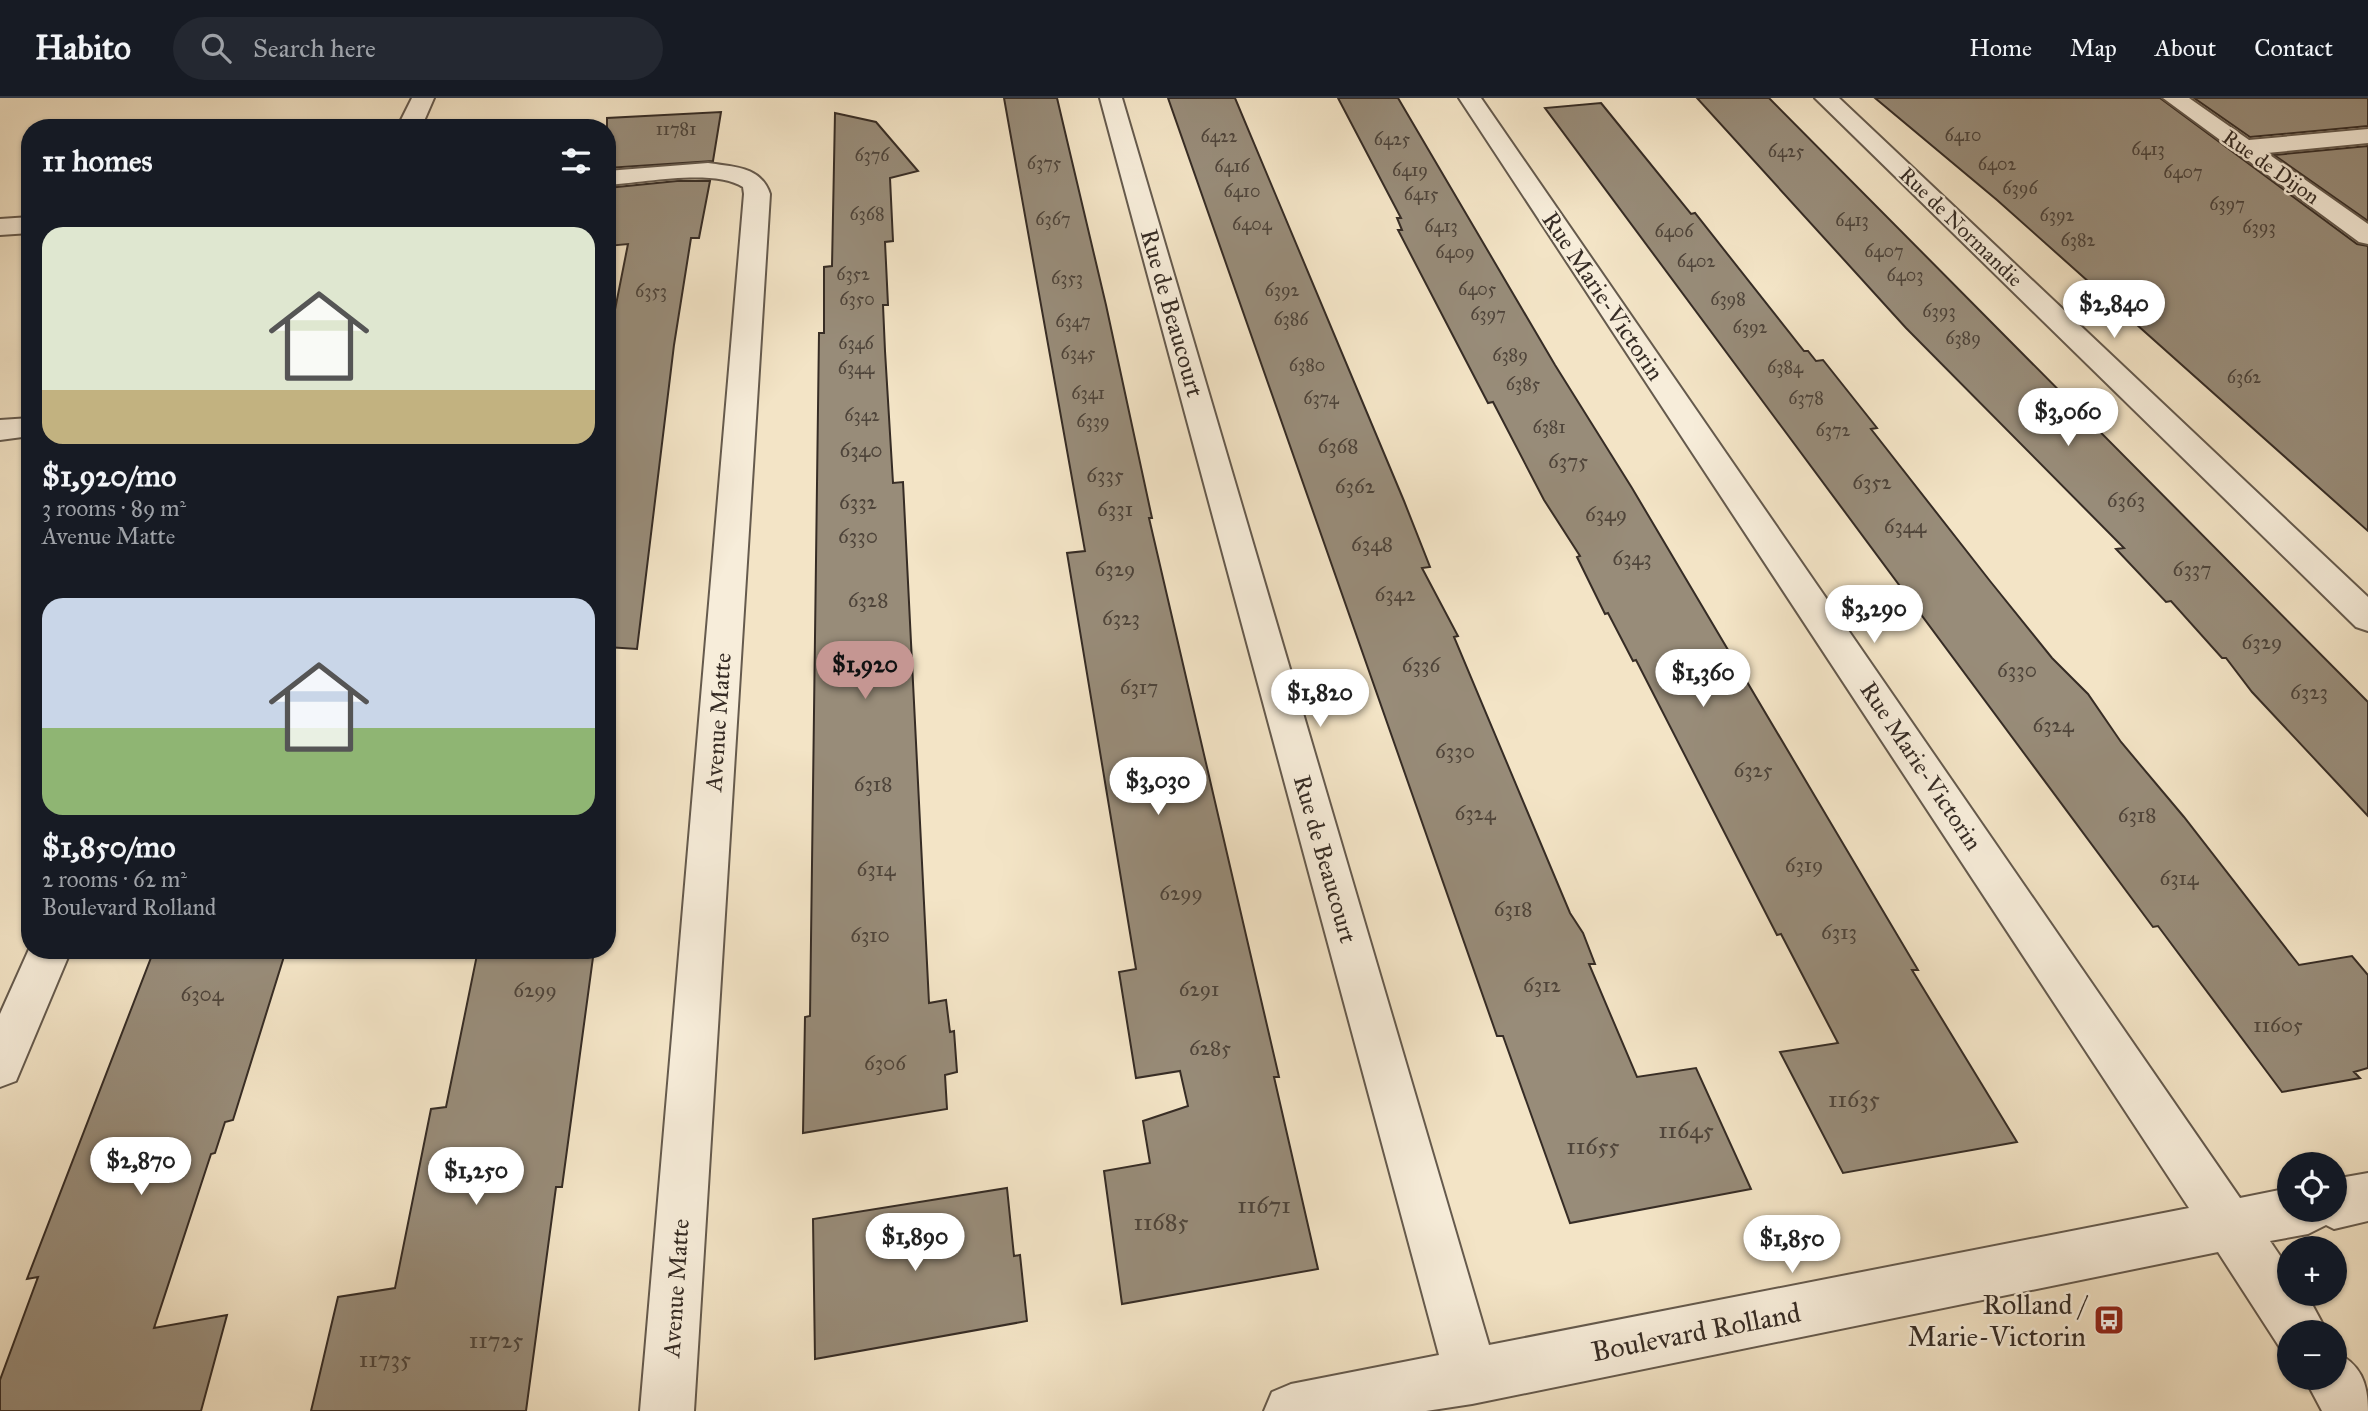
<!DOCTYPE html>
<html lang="en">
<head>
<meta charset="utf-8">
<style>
	body { margin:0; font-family:"IM FELL Great Primer",serif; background:#242831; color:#f1f3f6; height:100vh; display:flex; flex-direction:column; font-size:26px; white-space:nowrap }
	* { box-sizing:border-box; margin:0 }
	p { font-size:23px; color:#9ea1a6 }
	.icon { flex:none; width:38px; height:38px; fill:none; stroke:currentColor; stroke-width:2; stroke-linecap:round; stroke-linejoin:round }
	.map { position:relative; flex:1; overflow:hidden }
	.sheet { position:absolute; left:21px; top:21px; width:595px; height:840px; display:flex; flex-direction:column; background:#171b24; border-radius:28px; box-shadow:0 2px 5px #0004 }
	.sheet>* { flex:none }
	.buttons { position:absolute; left:2277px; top:1054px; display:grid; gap:14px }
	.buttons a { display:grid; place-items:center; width:70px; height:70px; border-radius:50%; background:#171b24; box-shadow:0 2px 5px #0004; font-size:35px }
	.price { position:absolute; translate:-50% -60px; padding:0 16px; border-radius:24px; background:#fff; color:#222; font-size:23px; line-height:46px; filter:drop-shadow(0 2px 4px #0008) }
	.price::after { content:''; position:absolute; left:50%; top:42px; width:21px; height:16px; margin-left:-10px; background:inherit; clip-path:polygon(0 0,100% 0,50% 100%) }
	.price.on { background:#c59692; color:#111 }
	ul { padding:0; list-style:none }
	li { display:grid; align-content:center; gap:14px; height:371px; padding:0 21px }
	li span { display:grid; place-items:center; height:217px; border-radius:21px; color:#555 }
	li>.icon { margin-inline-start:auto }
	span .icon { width:126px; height:126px; fill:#fffc; stroke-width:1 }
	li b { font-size:30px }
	h2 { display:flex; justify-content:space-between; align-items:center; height:84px; padding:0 21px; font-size:30px }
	header { display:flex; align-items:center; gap:42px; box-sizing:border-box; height:98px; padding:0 35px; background:#171b24; border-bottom:2px solid #363941 }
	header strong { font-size:33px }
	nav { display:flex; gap:38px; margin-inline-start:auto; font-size:24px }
	.search { width:490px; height:63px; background:#242831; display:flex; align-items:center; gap:18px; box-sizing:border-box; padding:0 24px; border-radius:38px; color:#9ea1a6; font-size:26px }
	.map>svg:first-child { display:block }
</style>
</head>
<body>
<header>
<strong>Habito</strong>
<div class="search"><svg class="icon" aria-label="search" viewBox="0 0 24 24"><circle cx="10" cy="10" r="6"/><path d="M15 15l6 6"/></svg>Search here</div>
<nav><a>Home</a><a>Map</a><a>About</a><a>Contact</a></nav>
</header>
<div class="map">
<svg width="2368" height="1313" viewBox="0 0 2368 1313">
	<rect width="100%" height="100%" fill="#f3e4c6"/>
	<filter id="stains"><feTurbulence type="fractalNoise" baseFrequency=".00286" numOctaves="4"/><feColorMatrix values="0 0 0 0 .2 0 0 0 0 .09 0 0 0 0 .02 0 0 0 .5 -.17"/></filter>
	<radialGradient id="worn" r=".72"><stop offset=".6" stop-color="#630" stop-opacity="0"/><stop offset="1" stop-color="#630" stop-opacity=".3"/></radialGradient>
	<path fill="#988c79" stroke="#362c25" stroke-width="2" d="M1004,0H1057L1106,207L1152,420H1149L1279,979H1274L1318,1171L1122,1206L1104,1073L1150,1065L1143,1023L1188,1008L1180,973L1136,980L1119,874L1136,871L1067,455L1085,453Z
		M1168,0H1235L1404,403L1430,469L1422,470L1458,538L1454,539L1570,815L1583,835L1595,866H1589L1637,979L1696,970L1751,1091L1570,1125L1503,938H1497Z
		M1338,0H1398L1555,267L1632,390L1918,872H1912L2017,1044L1843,1075L1780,954L1838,945L1781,836L1777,837L1636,562L1633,563L1608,515L1605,516L1577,459L1580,458L1544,402L1493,304L1488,305L1398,132H1402L1397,120H1401Z
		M1697,0H1769L2368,604V718L2252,594L2226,560H2222L2171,503L2166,504L2116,451L2124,450L1906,230Z
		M1875,0H2160L2357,146L2368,148V433L1997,102Z
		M2194,0H2368V28L2250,39Z
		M1601,5L1691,116L1695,115L1804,253H1808L1816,263L1823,262L1877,330L1871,331L1990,483L2052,560L2088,596L2121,644L2184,719L2299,867L2352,858L2368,877V970L2354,974L2360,980L2282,994L2158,828L2153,829L1545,10Z
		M721,14L713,63L607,70V20Z
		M835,15L876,24L918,73L890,80L893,143L885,144L888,207H883L885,253L893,385L903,384L929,905L946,902L950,934L954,933L957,974L945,977L947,1011L803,1035L805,919L810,918L819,235H824V169L832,168Z
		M2368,48V123L2274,57Z
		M677,83H710L699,140H691L674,247L637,551L607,549V252L628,146L607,148V90Z
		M154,852H286L233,1022L225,1024L215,1055L211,1056L154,1230L227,1217L201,1313H0V1282L38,1179L27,1181Z
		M478,852H594L562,1089H556L526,1313H311L338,1199L395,1190L431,1011L446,1009Z
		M1007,1090L1014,1158L1020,1157L1027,1223L815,1261L813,1121Z"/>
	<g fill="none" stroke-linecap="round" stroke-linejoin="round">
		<g stroke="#655a4d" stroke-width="4">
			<path id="minor" d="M412,0H434L421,30H397Z
				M1100,0H1122L1489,1247L2189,1110L1459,0H1481L2240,1100L2289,1090V1111H2334V1081L2368,1075V1123L2334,1131L2326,1127L2308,1136L2270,1143L2289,1171V1195H2306L2327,1234H2289V1255L2282,1253L2218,1154L1472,1306L1426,1313H1264L1272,1294L1291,1286L1439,1257Z
				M1815,0H1839L2368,499V533L2356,529Z
				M2163,0H2189L2249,42L2368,31V45L2267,55L2368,126V146L2359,144Z
				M708,65C733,69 761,68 770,96L694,1313H640L744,96L743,89C713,70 642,85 607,87V73Z
				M30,119V135L0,137V121Z
				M30,320V338L0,342V322Z
				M30,849V852H71L16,983L0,989V916Z
				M2334,1254C2361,1265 2368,1286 2368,1313H2322L2304,1279H2334Z"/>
		</g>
		<use href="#minor" fill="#f7edda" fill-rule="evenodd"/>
	</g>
	<defs>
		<g id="bus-square" transform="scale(1.575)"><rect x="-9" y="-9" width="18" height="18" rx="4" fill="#8f2418" stroke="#f7edda"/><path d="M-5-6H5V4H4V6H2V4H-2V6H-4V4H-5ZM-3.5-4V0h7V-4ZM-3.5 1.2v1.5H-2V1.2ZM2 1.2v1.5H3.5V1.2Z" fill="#fff"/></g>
	</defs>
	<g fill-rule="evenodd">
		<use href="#bus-square" x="2109" y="1222"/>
	</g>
	<g text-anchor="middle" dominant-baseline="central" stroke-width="5" stroke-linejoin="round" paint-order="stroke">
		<g font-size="18" fill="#4e443a">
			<text x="676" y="31">11781</text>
			<text x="1963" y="37">6410</text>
			<text x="1219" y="38">6422</text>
			<text x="1392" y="41">6425</text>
			<text x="2148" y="51">6413</text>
			<text x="1786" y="53">6425</text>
			<text x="872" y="57">6376</text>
			<text x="1044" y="65">6375</text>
			<text x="1997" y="66">6402</text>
			<text x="1232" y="68">6416</text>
			<text x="1410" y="72">6419</text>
			<text x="2183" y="74">6407</text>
			<text x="2020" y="90">6396</text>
			<text x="1242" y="93">6410</text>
			<text x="1421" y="96">6415</text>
			<text x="2227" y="106">6397</text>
			<text x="867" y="116">6368</text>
			<text x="2057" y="117">6392</text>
			<text x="1053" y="121">6367</text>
			<text x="1852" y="122">6413</text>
			<text x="1252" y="126">6404</text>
			<text x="1441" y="128">6413</text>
			<text x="2259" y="129">6393</text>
			<text x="1674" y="133">6406</text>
			<text x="2078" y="142">6382</text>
			<text x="1884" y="153">6407</text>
			<text x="1455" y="154">6409</text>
			<text x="1696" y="163">6402</text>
			<text x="853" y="176">6352</text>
			<text x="1905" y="177">6403</text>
			<text x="1067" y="180">6353</text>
			<text x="1477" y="191">6405</text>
			<text x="1282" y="192">6392</text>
			<text x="651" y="193">6353</text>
			<text x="857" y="201">6350</text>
			<text x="1728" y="201">6398</text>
			<text x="1939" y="213">6393</text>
			<text x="1488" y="216">6397</text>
			<text x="1291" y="221">6386</text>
			<text x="1073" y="223">6347</text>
			<text x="1750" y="229">6392</text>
			<text x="1963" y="240">6389</text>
			<text x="856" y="245">6346</text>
			<text x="1078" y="255">6345</text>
			<text x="1510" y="257">6389</text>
			<text x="1307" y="267">6380</text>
			<text x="1785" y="269">6384</text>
			<text x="856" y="270">6344</text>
			<text x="2244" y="279">6362</text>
			<text x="1523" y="286">6385</text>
			<text x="1088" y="295">6341</text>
			<text x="1321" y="300">6374</text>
			<text x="1806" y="300">6378</text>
			<text x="862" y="317">6342</text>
			<text x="1093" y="323">6339</text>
			<text x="1549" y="329">6381</text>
			<text x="1833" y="332">6372</text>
		</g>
		<g font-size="21" fill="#362c25" stroke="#f7edda">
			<text transform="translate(2271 69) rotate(35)">Rue de Dijon</text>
			<text transform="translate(1961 129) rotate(44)">Rue de Normandie</text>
		</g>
		<g font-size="21" fill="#4e443a">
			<text x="1338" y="348">6368</text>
			<text x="861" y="352">6340</text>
			<text x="1568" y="363">6375</text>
			<text x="1105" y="377">6335</text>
			<text x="1872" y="384">6352</text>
			<text x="1355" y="388">6362</text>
			<text x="2126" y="402">6363</text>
			<text x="858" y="404">6332</text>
			<text x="1115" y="411">6331</text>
			<text x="1606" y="416">6349</text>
			<text x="1905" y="428">6344</text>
			<text x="858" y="438">6330</text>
			<text x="1372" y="446">6348</text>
			<text x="1632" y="460">6343</text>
			<text x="1115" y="471">6329</text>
			<text x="2192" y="471">6337</text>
			<text x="1395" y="496">6342</text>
			<text x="868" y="502">6328</text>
			<text x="1121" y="520">6323</text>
			<text x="2262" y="544">6329</text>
			<text x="1421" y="567">6336</text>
			<text x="2017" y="572">6330</text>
			<text x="1139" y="589">6317</text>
			<text x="2309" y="594">6323</text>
			<text x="2053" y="627">6324</text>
			<text x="1455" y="653">6330</text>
			<text x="1753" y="672">6325</text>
			<text x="873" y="686">6318</text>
			<text x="1475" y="715">6324</text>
			<text x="2137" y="717">6318</text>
			<text x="1804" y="767">6319</text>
			<text x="876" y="771">6314</text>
			<text x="2179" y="780">6314</text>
			<text x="1181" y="795">6299</text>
			<text x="1513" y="811">6318</text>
			<text x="1839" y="834">6313</text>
			<text x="870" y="837">6310</text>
			<text x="1542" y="887">6312</text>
			<text x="1199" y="891">6291</text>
			<text x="535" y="892">6299</text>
			<text x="202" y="896">6304</text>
			<text x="2278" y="927">11605</text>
			<text x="1210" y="950">6285</text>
			<text x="885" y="965">6306</text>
		</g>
		<g font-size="24" fill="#362c25" stroke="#f7edda">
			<text transform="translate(1603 198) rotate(56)">Rue Marie-Victorin</text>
			<text transform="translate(1172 215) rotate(74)">Rue de Beaucourt</text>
			<text transform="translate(718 624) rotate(-86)">Avenue Matte</text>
			<text transform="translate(1921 668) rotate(56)">Rue Marie-Victorin</text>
			<text transform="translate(1325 761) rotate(74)">Rue de Beaucourt</text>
			<text transform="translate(676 1190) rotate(-86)">Avenue Matte</text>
		</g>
		<g font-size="24" fill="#4e443a">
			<text x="1854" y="1001">11635</text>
			<text x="1686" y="1032">11645</text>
			<text x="1593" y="1048">11655</text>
			<text x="1264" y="1107">11671</text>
			<text x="1161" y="1124">11685</text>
			<text x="496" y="1242">11725</text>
			<text x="385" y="1261">11735</text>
		</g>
		<g font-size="28" fill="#362c25" stroke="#f7edda" text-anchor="end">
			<text x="2086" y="1206">Rolland /<tspan x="2086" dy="32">Marie-Victorin</tspan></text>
		</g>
		<g font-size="28" fill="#362c25" stroke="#f7edda">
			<text transform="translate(1696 1234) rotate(-11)">Boulevard Rolland</text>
		</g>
	</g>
	<rect width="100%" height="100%" filter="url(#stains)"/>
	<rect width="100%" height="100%" fill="url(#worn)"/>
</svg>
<div class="buttons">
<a><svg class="icon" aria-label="locate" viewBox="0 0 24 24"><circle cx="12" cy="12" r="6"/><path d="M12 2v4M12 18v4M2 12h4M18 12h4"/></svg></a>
<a>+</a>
<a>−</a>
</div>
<b class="price" style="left:2114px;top:242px">$2,840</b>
<b class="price" style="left:2068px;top:350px">$3,060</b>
<b class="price" style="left:1874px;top:547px">$3,290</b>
<b class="price on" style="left:865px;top:603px">$1,920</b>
<b class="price" style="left:1703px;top:611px">$1,360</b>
<b class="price" style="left:1320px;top:631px">$1,820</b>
<b class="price" style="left:1158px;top:719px">$3,030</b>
<b class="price" style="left:141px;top:1099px">$2,870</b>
<b class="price" style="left:476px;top:1109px">$1,250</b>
<b class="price" style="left:915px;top:1175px">$1,890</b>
<b class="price" style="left:1792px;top:1177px">$1,850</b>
<section class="sheet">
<h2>11 homes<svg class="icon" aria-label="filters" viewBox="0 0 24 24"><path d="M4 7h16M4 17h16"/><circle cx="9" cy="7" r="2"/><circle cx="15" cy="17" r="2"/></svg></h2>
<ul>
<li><span style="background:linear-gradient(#dfe7d0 75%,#c2b280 0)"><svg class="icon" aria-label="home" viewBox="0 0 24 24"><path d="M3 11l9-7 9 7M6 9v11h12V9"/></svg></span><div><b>$1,920/mo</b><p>3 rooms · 89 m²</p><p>Avenue Matte</p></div></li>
<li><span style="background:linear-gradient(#c9d6e8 60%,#8fb573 0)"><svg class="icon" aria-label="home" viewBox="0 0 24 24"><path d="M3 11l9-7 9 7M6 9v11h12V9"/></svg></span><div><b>$1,850/mo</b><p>2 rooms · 62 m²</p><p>Boulevard Rolland</p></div></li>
</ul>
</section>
</div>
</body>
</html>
